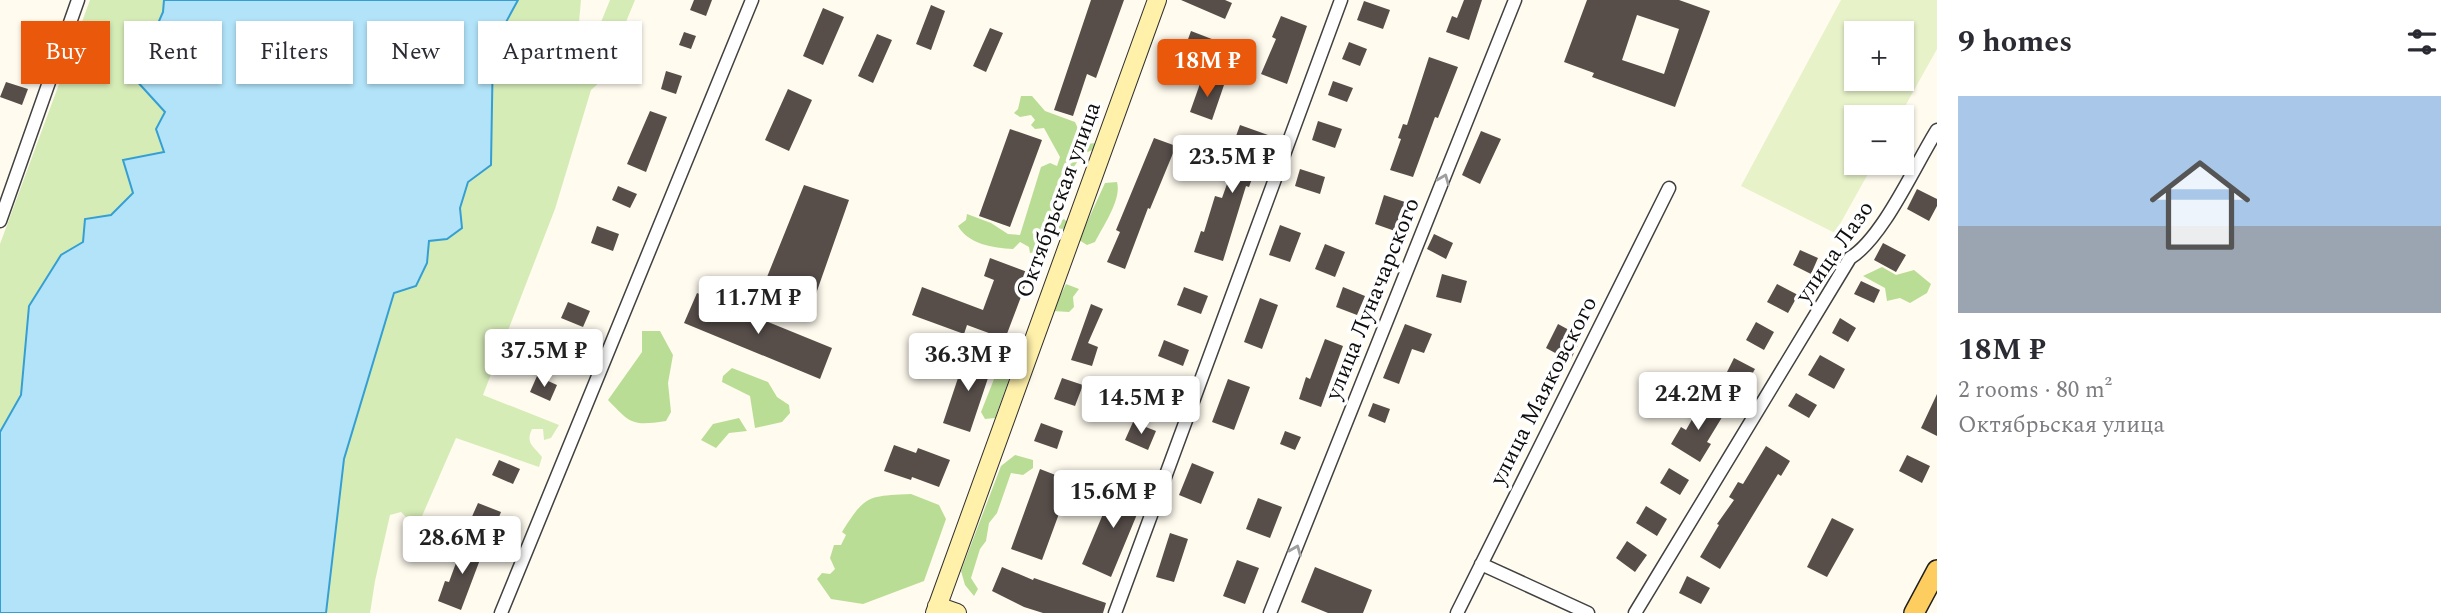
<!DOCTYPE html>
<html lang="en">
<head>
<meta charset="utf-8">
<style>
	body { margin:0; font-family:Spectral,serif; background:#f2f2f3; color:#2b2b33; height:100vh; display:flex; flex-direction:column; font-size:26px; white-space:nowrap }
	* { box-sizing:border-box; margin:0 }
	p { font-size:23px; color:#7c7c81 }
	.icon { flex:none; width:38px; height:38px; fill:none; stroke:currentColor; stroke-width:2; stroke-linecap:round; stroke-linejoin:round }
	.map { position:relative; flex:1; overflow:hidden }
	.drawer { display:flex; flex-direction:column; background:#fff; width:525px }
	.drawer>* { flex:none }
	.top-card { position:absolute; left:21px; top:21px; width:665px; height:63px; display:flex; gap:14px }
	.fabs { position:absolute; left:1844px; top:21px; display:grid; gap:14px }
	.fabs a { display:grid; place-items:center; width:70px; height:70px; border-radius:0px; background:#fff; box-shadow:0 2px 5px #0004; font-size:35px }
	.price { position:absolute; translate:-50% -60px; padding:0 16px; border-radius:7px; background:#fff; color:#222; font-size:23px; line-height:46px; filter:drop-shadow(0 2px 4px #0008) }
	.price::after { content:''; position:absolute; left:50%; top:42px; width:21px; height:16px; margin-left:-10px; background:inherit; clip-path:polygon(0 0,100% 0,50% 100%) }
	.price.active { background:#ea580c; color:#fff }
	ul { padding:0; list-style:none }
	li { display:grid; align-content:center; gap:14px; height:371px; padding:0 21px }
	li span { display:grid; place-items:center; height:217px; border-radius:0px; color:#555 }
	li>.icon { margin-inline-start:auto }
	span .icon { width:126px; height:126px; fill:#fffc; stroke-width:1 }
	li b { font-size:30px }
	h2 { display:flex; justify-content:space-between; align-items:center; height:84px; padding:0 21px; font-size:30px }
	.pill { padding:0 24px; border-radius:0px; background:#fff; box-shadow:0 2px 5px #0004; font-size:24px; line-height:63px }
	.pill.active { background:#ea580c; color:#fff }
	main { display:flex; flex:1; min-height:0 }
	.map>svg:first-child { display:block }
</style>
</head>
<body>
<main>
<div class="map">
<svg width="1937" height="613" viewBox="0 0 1937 613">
	<rect width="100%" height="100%" fill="#fffbef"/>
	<path fill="#d6ecb7" d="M90,0H164L163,12L134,78L165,112L164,152L134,193L83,242L61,255L29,306L21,395L0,432V244Z
		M518,0H581L574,78L579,76L610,0H635L602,80L591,90L555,209L483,395L559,425L551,438L544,440L543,429H532C525,444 534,446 542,457L539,467L456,438L419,523L411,522L401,512L390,515L375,581L370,613H326L344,459L394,292L427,263L429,241L447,239L468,182L491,165L492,46Z"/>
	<path fill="#badd95" d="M1021,96H1032L1045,111L1075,122L1085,144L1097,143L1095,150C1082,151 1077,163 1070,173L1061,175C1058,186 1063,195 1059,205L1051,208L1055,224L1064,219L1068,223L1067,228L1061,229L1044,250L1030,253L1029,247L1020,242L1013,249C993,248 968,244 958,226L966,220L967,214L991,223L1008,234L1020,235L1041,167L1050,163L1057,166L1060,157L1044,128L1035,129L1031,125L1035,120L1031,115L1020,117L1014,113L1018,109Z
		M1117,182C1122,199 1103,226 1095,242L1087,245L1079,240L1105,183Z
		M1882,267L1896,275L1914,270L1931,284L1927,293L1910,303L1900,298L1887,301L1885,288L1863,276Z
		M1066,284L1079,289L1073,297L1074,307L1069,312L1053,311Z
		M642,331H660L673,355L668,383L671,412L666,421C632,426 631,424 608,400L642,352Z
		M1011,345L1019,346L1022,353L1019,363L1014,365L995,418L985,419L981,412L1000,364L1008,357Z
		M732,368L768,382L777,397L789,405L790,413L782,422L755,428L750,396L722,382L723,376Z
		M739,418L747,431L729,433L716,448L701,440L713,424Z
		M1015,455L1033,460V468L1023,475L1011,473L997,513L989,523L986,541L980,549L971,578L978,589L974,596L965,585L961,571L1001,466Z
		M911,494L939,505L946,519L924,581L863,604L831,599L817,579L822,573L830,574L835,569L830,558L834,545H841L846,535L842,532C865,495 868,496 911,494Z"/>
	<path fill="#e7f2c9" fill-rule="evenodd" d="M1841,0H1937V49L1899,117H1857V163H1874L1835,233L1741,186ZM1857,33H1902V79H1857Z"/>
	<path fill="#b2e3f9" stroke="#359fd3" stroke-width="2" d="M164,0H518L493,46L491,165L468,182L460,208L462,228L447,239L429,241L427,263L416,286L394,293L344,459L326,613H0V432L21,395L29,306L61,255L83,242L85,219L111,215L133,193L123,160L164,152L156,129L165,112L134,78L163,12Z"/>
	<path fill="#574e4a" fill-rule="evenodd" d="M694,0H712L706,16L690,10Z
		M1091,0H1124L1096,78L1087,74L1073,116L1054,110Z
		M1181,0H1225L1232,3L1225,19Z
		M1464,0H1482L1469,40L1446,32L1452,16L1457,18Z
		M1587,0H1679L1710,11L1675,107L1592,77L1594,73L1564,62ZM1637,15L1679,29L1664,74L1622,60Z
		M1364,1L1390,10L1383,29L1357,20Z
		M931,5L945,11L931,50L916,44Z
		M823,8L844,17L823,65L803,56Z
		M1281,16L1307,26L1287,84L1261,74L1276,39L1272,37Z
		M990,28L1003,33L986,72L973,66Z
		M1191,31L1217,41L1209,63L1183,53Z
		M684,32L696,36L691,49L679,45Z
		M877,34L892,40L873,83L858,76Z
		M1349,42L1367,49L1360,66L1342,59Z
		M1429,57L1458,67L1438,118L1435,117L1413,177L1390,170L1401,139L1398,138L1403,124L1407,125Z
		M666,71L682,76L676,94L661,89Z
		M1202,78L1224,85L1212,120L1190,112Z
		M1333,81L1353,88L1347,102L1328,95Z
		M6,82L28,89L22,105L0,97Z
		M788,89L812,100L789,151L765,140Z
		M650,111L667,117L646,172L627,164Z
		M1318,121L1342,129L1335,148L1312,140Z
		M1240,125L1268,135L1249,187L1246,186L1223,261L1194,252L1201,231L1204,232L1215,196L1222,198L1238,153L1231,150Z
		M1010,129L1042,140L1010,227L979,216Z
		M1481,131L1501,139L1480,184L1462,175Z
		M1154,138L1176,146L1150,209L1148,208L1125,269L1107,262L1120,232L1116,230Z
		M1300,169L1325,177L1320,194L1295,186Z
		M804,185L849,200L811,308L765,282Z
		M618,186L637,194L630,208L612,200Z
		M1917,189L1937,199V206L1929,221L1907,209Z
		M1384,195L1405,202L1395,231L1375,224Z
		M1280,225L1301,233L1290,262L1269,255Z
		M597,226L619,234L613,251L591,243Z
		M1434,234L1453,243L1446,259L1427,249Z
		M1883,243L1906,255L1896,272L1874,260Z
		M1325,244L1345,252L1335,277L1315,269Z
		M1800,250L1818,258L1811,274L1793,265Z
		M990,258L1030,273L1005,339L967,325L964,334L912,315L922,287L983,310L994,280L984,276Z
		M1442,274L1467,281L1461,303L1436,297Z
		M1861,281L1880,290L1874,303L1854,294Z
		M1777,284L1798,295L1788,313L1767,302Z
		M1184,287L1208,296L1201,314L1177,305Z
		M1343,287L1365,296L1357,315L1336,307Z
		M697,293L832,348L820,379L684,323Z
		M1260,298L1278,305L1262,349L1244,342Z
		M568,302L590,311L583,327L561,318Z
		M1091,304L1103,309L1088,343L1098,347L1092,366L1071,360Z
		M1840,318L1856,328L1848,342L1832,333Z
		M1756,322L1774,332L1764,350L1746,340Z
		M1405,324L1432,334L1424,353L1412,349L1399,384L1383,378Z
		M1558,324L1582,337L1570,361L1546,348Z
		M1325,339L1343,346L1321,407L1299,399L1306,377L1310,379Z
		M1164,340L1189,350L1183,366L1158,356Z
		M966,354L993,363L970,432L943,423Z
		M1820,355L1845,369L1834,389L1808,375Z
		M1734,358L1755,369L1746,385L1726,374Z
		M537,376L557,385L550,401L530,392Z
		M1062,378L1083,385L1075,406L1054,399Z
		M1228,379L1250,387L1234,430L1212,422Z
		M1153,382L1174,391L1167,406L1147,397Z
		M1796,393L1817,405L1809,418L1788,406Z
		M1937,394V436L1921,428Z
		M1702,402L1724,414L1707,442L1711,444L1700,462L1671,444L1681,427L1686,430Z
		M1373,403L1390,409L1385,423L1368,416Z
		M1133,422L1156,431L1148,450L1125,440Z
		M1041,423L1063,431L1057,449L1034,441Z
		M1285,431L1301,437L1295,450L1280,444Z
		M894,445L916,453L918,448L950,460L939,487L912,477L911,480L884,471Z
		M1766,446L1790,461L1781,476L1778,474L1720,569L1700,557L1719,525L1717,524L1734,500L1729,497L1738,482L1743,484Z
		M1907,455L1930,466L1922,483L1899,471Z
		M499,460L520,469L513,484L492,475Z
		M1192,463L1214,472L1201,504L1179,495Z
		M1669,468L1689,480L1680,495L1660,483Z
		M1040,469L1071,481L1042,560L1011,549Z
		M1116,483L1145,495L1111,577L1082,564Z
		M1258,498L1282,507L1270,538L1246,529Z
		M478,503L501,512L494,530L470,521Z
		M1646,506L1667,519L1657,536L1636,523Z
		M1832,518L1854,529L1827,577L1807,567Z
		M1170,533L1188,539L1174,582L1156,577Z
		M464,541L484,549L461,610L438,601L445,581L449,582Z
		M1627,541L1647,555L1635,572L1616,558Z
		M1237,560L1259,568L1245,604L1223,596Z
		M1002,567L1033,580L1034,578L1106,603L1103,613H1043L1024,607L992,591Z
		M1315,567L1372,590L1363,613H1328L1301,602Z
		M1687,576L1710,588L1701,604L1679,593Z"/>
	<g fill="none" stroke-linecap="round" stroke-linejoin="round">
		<g stroke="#414141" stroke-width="15">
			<path id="street" d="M0,221L78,0
				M1481,564L1588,613
				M501,613L752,0
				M1115,613L1341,0
				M1270,613L1515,0
				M1457,613L1669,188
				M1635,613L1850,258C1883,238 1915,165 1937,130"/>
		</g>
		<g stroke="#303030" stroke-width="20">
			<path id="secondary" d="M937,606L957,613
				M935,613L1157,0"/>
		</g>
		<g stroke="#1f1f1f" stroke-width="22">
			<path id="primary" d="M1914,613L1937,570"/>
		</g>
		<use href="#street" stroke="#fff" stroke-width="12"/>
		<use href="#secondary" stroke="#fff0aa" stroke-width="18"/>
		<use href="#primary" stroke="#fecd60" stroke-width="19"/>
	</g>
	<defs><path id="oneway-chevron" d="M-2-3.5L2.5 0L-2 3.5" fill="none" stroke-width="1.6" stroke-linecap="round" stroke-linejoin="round" transform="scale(1.75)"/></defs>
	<g stroke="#9f9f9f">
		<use href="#oneway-chevron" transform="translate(1444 179) rotate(-68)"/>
		<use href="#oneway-chevron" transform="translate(1296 550) rotate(-68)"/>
	</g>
	<g text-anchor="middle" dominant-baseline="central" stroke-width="7" stroke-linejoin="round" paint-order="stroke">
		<g font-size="23" fill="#0e0e0e" stroke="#fff">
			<text transform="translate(1059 200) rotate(-70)">Октябрьская улица</text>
			<text transform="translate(1835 252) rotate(-55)">улица Лазо</text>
			<text transform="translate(1373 299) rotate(-68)">улица Луначарского</text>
			<text transform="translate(1544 391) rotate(-63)">улица Маяковского</text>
		</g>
	</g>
</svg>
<div class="fabs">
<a>+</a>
<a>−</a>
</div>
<b class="price active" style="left:1207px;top:99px">18M ₽</b>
<b class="price" style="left:1232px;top:195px">23.5M ₽</b>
<b class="price" style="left:758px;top:336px">11.7M ₽</b>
<b class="price" style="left:544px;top:389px">37.5M ₽</b>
<b class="price" style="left:968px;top:393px">36.3M ₽</b>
<b class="price" style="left:1698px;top:432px">24.2M ₽</b>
<b class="price" style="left:1141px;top:436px">14.5M ₽</b>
<b class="price" style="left:1113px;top:530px">15.6M ₽</b>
<b class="price" style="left:462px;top:576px">28.6M ₽</b>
<div class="top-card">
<a class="pill active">Buy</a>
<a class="pill">Rent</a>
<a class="pill">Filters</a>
<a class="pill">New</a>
<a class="pill">Apartment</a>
</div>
</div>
<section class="drawer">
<h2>9 homes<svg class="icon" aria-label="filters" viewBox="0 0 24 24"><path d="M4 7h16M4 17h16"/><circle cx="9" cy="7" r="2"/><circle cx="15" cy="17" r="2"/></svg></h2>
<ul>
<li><span style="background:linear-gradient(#a9c7e8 60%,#9aa5b1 0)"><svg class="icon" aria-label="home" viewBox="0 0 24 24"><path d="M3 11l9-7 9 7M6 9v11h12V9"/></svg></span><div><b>18M ₽</b><p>2 rooms · 80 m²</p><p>Октябрьская улица</p></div></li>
</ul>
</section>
</main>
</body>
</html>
